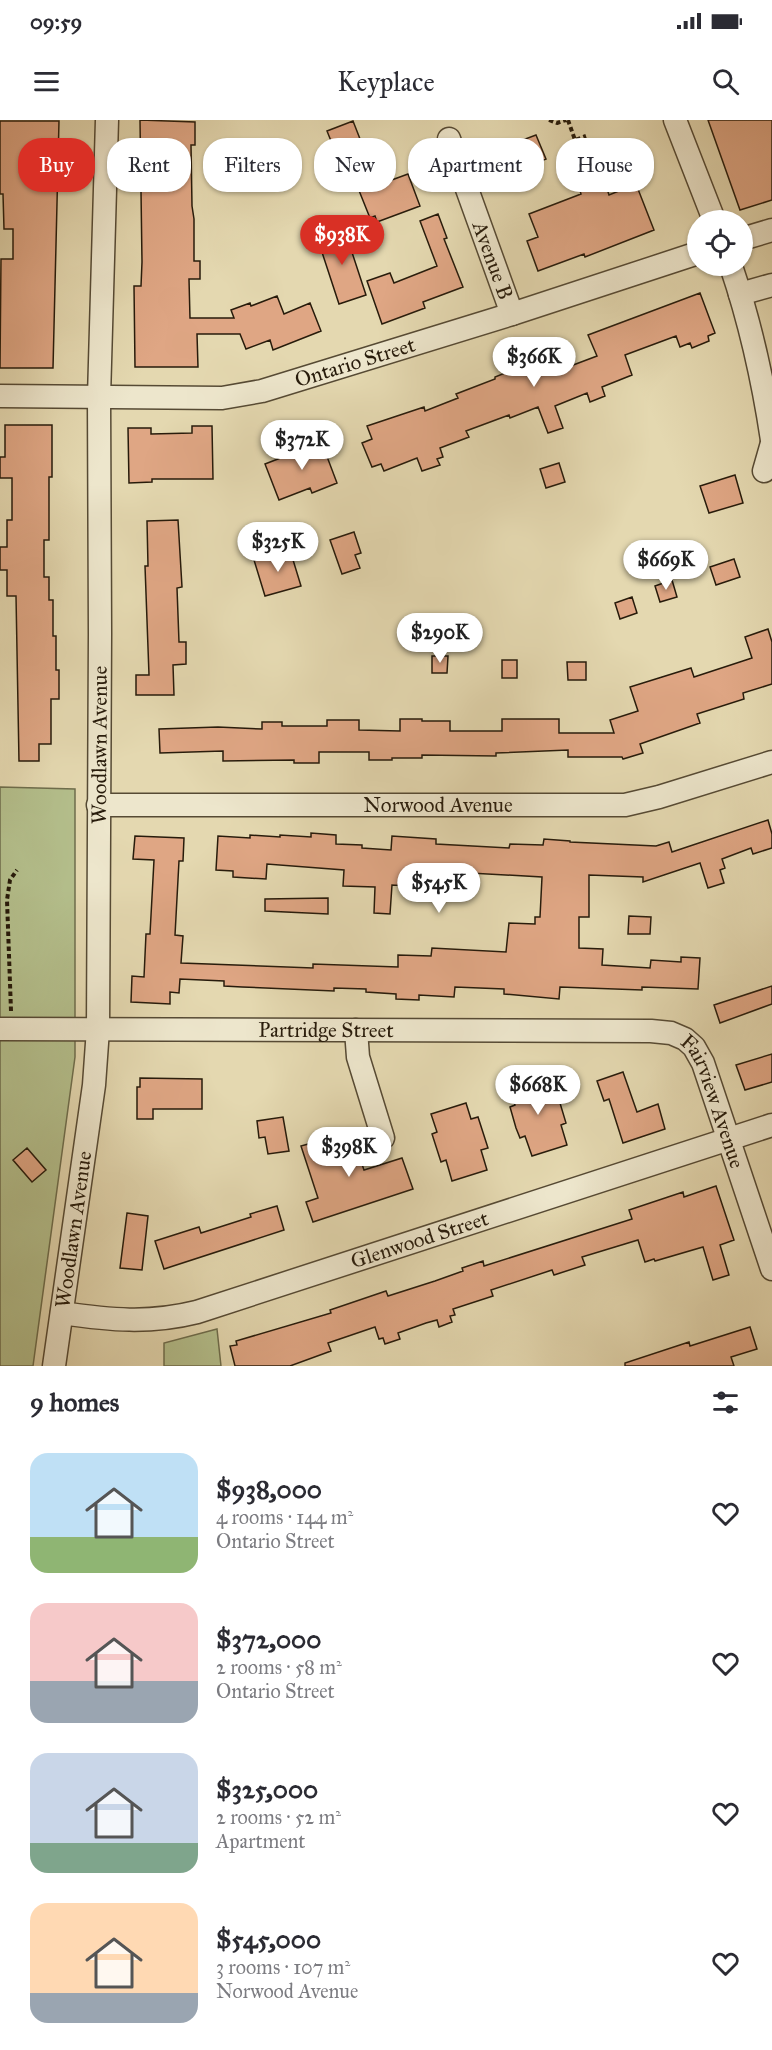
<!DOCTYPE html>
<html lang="en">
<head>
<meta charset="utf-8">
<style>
	body { margin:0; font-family:"IM FELL Great Primer",serif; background:#f7f7f7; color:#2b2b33; height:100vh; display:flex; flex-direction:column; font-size:22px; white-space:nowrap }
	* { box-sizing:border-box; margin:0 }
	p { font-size:20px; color:#7c7c81 }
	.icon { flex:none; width:33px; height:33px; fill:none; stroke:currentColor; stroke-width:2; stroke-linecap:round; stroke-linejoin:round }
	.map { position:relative; height:1246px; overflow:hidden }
	.panel { display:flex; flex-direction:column; background:#fff; flex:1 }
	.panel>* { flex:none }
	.top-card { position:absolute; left:18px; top:18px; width:736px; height:54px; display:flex; gap:12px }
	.controls { position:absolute; left:687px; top:90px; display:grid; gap:12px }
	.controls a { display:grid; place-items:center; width:66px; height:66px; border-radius:50%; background:#fff; box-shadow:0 2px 4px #0004; font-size:30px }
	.price { position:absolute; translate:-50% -51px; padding:0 14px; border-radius:21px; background:#fff; color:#222; font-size:20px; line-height:39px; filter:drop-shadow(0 2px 3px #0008) }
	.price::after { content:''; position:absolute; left:50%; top:36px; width:18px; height:14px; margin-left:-9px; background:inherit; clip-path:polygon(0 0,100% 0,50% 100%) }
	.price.active { background:#d93025; color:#fff }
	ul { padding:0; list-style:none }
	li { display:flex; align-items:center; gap:18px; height:150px; padding:0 30px }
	li span { display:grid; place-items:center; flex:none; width:168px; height:120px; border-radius:18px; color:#555 }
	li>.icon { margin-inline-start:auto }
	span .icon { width:72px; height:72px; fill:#fffc; stroke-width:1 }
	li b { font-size:26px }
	h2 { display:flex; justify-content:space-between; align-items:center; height:72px; padding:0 30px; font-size:26px }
	.pill { padding:0 21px; border-radius:24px; background:#fff; box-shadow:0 2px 4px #0004; font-size:21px; line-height:54px }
	.pill.active { background:#d93025; color:#fff }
	.status { display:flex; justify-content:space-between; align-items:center; height:42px; padding:0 30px; background:#fff; direction:ltr }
	.status svg { height:16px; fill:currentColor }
	header { display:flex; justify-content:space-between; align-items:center; height:78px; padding:0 30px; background:#fff; font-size:27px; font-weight:600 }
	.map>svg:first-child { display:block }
</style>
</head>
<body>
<div class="status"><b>09:59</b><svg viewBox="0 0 49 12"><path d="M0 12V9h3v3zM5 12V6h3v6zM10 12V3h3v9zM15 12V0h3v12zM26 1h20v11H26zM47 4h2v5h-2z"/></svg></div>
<header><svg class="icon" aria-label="menu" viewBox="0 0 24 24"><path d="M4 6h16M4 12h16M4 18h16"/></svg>Keyplace<svg class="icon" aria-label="search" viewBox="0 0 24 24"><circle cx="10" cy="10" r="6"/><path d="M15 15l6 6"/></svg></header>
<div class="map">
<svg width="772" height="1246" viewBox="0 0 772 1246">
	<rect width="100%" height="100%" fill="#e4d8b0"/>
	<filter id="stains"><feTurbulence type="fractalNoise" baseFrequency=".00333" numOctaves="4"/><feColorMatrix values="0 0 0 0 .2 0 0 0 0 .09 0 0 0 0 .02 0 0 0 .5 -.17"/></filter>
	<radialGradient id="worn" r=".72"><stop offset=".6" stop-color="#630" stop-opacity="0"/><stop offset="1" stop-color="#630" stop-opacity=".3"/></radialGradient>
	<path fill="#b4bf8c" stroke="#6e6d4c" stroke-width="1.5" d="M0,667L75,669V937L33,1246H0Z
		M217,1209L221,1246H164V1223Z"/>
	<path fill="#dfa684" stroke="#271b0b" stroke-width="1.5" d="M140,0L195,2V25H191L192,86L194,99V141H200V159H189L190,198H234L231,190L250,183L251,186L277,176L284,194L310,183L321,211L273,230L270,220L246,229L240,214H197L198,247H135L134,166H141L142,142Z
		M708,0H772V80L740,90Z
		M0,1H59L53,248H0L1,139H13V109H4L3,74H0Z
		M353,1L378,65L408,54L420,86L377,102L375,96L370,98L356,63L348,67L340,45L337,46L329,27L333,26L327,11Z
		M536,15L546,39L524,47L526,52L499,62L488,33Z
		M599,43L609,75L636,64L654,110L585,137L584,134L538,151L527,121L538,117L529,94L581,74L574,51Z
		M438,94L447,118L444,119L463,167L423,182L425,188L382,204L367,161L390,153L394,163L437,146L420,101Z
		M344,108L366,175L339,184L317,117Z
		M700,173L715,213L708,216L709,221L692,228L690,223L680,227L676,216L625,235L632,255L602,267L605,276L590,282L587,273L555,286L563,308L548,313L538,287L510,298L509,295L466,311L469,317L440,328L443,337L437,339L440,345L422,351L417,338L384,351L381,344L372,347L362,323L372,319L367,306L424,287L425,291L458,278L456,274L495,259V257L515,249V251L547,240L552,253L597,236L588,215Z
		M5,305H52V357H49V420H44V457H49V480H53V516H56V550H59V579H51V624H39V641H19L16,476H7V450H0V427H7V400H12V358H0V337H5Z
		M192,306H212L213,359H152V362L129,363L128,308H151V314L192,313Z
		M315,319L318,328L323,326L337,363L312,373L310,368L279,380L265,344L296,332L295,327Z
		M559,343L565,362L546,368L540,349Z
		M735,355L743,383L709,393L700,366Z
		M178,400L182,467L177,468L179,522H186V544L173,545L174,575H136V555H149L145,446H148L147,401Z
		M354,412L361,433L355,435L360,448L342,454L330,420Z
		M290,430L301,466L265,476L254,440Z
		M734,439L740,457L716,465L710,447Z
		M672,460L677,477L660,482L655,466Z
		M632,477L637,493L620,499L615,483Z
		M768,509L772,522V564L743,573L744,579L697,594L700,603L640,624L643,633L623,639L622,637H568V630L496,633V636L422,635V638H392V640H369V632H319V643H294V640L223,641V631L160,633L159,609L218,607L262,609V602H282V606H327V600H359V610L400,611V599H422V601H450V611H502V599H559V613H614L610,600L638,591L630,567L691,548L694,557L752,538L745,517Z
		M432,536H448L447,553H432Z
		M502,540H517V558H502Z
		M567,542H586V560H568Z
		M768,700L772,714V728L753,734L751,728L722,739L725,748L720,750L724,763L708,768L700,743L643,762V757L589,755V797H579V828L603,829L602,845L650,848L651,840L681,842V837L700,838L698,869L642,867V870L560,867L559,879L504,874V869L455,867L454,877L419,875V880L396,879V874L366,872V869L334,868V871L242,867L224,866V861L180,859L179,873L170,872V884L131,882L132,856L144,857L146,814H150L154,740L133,739L135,716L184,718L183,741H179L175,815L183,816L181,843L313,848V844L398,847V835L431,836L432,828L506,832L509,803L535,804V797H540L542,757L434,751V753L407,751V766L392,765L390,794L374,793L375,767L343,766L344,750L267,744L266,759L233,757V751L216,750L218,716L250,718V715L280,717V715L311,717V713L336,715V724L362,725V728L391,730L392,716L436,719V724L509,728L510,724L543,725L544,719L570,721V722L656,726L669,722L672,732Z
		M328,778V794L265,791V779Z
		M629,796L651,797L650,814H628Z
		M772,866V884L720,903L714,885Z
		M772,934V962L745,970L736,945Z
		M623,952L637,992L658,984L665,1009L623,1023L609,979L604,981L597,961Z
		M546,957L552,975L557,973L566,1003L561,1005L567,1025L532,1036L525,1016L520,1018L516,1008L510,987L515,985L510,968Z
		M140,958L202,959V989H153V999H137V967H140Z
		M466,983L471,999L478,997L488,1028L481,1030L487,1050L452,1061L446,1040L441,1042L432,1014L437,1012L431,994Z
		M283,997L289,1031L268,1034L265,1017L259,1018L257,1001Z
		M351,1012L364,1050L402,1038L413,1069L313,1102L306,1082L318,1078L301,1026Z
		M27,1028L46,1050L32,1062L13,1040Z
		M716,1066L734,1120L720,1125L729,1155L713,1160L703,1127L655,1141L654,1139L645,1142L638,1120L582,1137L585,1145L554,1155L552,1150L491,1170L493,1176L453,1189L455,1195L450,1196L452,1202L439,1207L437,1200L426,1203L398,1213L400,1219L385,1224L383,1218L379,1219L375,1207L328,1223L331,1231L290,1246H235L230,1226L237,1225L236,1221L331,1193L330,1190L386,1171L388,1176L435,1161L463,1151L462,1148L483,1141L484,1146L632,1099L629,1090L683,1072L684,1077Z
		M277,1086L284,1110L164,1149L155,1121L199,1107L201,1113L251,1097L250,1094Z
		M127,1093L148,1096L142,1150L120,1148Z
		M750,1207L757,1229L731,1237L734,1246H625V1243L689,1222L690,1226Z"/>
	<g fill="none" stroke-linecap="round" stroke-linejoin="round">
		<g stroke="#564a34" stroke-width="25">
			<g id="minor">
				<path d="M675,0L714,100"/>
				<path id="s1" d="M449,19L512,194"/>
				<path d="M742,119L772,110"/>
				<path d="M731,146C750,202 763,260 772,320"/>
				<path d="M740,174L772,165"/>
				<path id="s2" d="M0,276L222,278L262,271L512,194L698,133"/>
				<path d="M764,351L772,323"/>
				<path id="s3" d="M98,685H625L659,677L772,642"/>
				<path id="s4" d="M0,909L651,911L671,913L685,919L694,927L703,943L772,1149"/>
				<path d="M356,910L358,937L383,1018"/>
				<path id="s5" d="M62,1193C110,1200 149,1204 197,1192L772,1005"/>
				<path id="s6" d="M54,1246L94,965L98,909L100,514L99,277L107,0"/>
			</g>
		</g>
		<path stroke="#271b0b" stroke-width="4" stroke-dasharray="4.5 3" stroke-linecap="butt" d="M549,0L557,3L566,0
			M568,0L575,20L586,16
			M11,891L7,780L10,760L17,750"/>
		<use href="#minor" stroke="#ede6cc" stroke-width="22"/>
	</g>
	<g text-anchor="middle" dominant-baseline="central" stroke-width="6" stroke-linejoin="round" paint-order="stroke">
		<g font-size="21" fill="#271b0b" stroke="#ede6cc">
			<text stroke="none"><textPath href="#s1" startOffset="129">Avenue B</textPath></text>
			<text stroke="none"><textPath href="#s2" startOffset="360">Ontario Street</textPath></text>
			<text stroke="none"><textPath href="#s6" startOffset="624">Woodlawn Avenue</textPath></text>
			<text stroke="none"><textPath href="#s3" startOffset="340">Norwood Avenue</textPath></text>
			<text stroke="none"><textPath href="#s4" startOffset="326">Partridge Street</textPath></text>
			<text stroke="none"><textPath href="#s4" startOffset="756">Fairview Avenue</textPath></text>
			<text stroke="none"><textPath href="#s6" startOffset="138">Woodlawn Avenue</textPath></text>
			<text stroke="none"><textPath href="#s5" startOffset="370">Glenwood Street</textPath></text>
		</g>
	</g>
	<rect width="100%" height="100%" filter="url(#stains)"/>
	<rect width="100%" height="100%" fill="url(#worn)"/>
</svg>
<div class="controls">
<a><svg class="icon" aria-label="locate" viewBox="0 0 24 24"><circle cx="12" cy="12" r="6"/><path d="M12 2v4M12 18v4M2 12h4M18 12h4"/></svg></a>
</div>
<b class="price active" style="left:342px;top:146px">$938K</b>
<b class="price" style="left:534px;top:268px">$366K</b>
<b class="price" style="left:302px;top:351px">$372K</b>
<b class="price" style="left:278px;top:453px">$325K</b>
<b class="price" style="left:666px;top:471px">$669K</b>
<b class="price" style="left:440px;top:544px">$290K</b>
<b class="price" style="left:439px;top:794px">$545K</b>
<b class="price" style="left:538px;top:996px">$668K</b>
<b class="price" style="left:349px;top:1058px">$398K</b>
<div class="top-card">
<a class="pill active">Buy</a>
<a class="pill">Rent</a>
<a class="pill">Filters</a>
<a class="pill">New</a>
<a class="pill">Apartment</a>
<a class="pill">House</a>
</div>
</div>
<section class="panel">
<h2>9 homes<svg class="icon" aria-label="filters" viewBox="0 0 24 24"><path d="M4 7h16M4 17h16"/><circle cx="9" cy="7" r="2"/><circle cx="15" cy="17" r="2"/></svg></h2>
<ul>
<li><span style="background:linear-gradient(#bfe0f5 70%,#8fb573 0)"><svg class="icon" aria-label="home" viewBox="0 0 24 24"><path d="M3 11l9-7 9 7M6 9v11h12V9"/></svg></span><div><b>$938,000</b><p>4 rooms · 144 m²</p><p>Ontario Street</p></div><svg class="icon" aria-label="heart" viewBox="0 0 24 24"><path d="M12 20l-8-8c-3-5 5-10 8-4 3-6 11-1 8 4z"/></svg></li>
<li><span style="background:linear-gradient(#f6c9c9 65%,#9aa5b1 0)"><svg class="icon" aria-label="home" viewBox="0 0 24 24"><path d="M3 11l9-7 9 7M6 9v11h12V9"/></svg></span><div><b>$372,000</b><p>2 rooms · 58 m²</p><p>Ontario Street</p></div><svg class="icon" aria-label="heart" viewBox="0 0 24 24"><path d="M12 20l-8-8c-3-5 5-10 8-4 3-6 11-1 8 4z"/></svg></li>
<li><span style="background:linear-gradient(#c9d6e8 75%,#7fa58c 0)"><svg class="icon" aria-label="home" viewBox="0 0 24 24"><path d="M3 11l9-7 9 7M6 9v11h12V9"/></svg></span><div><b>$325,000</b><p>2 rooms · 52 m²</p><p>Apartment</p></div><svg class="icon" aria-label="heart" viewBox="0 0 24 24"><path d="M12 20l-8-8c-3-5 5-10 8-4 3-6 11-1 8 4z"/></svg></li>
<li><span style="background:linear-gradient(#ffd9b3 75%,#9aa5b1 0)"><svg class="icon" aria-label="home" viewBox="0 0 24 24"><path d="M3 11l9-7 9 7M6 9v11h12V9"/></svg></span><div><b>$545,000</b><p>3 rooms · 107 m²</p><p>Norwood Avenue</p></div><svg class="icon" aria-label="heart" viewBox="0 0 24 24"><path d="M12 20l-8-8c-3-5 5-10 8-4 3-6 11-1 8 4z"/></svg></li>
</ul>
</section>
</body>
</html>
